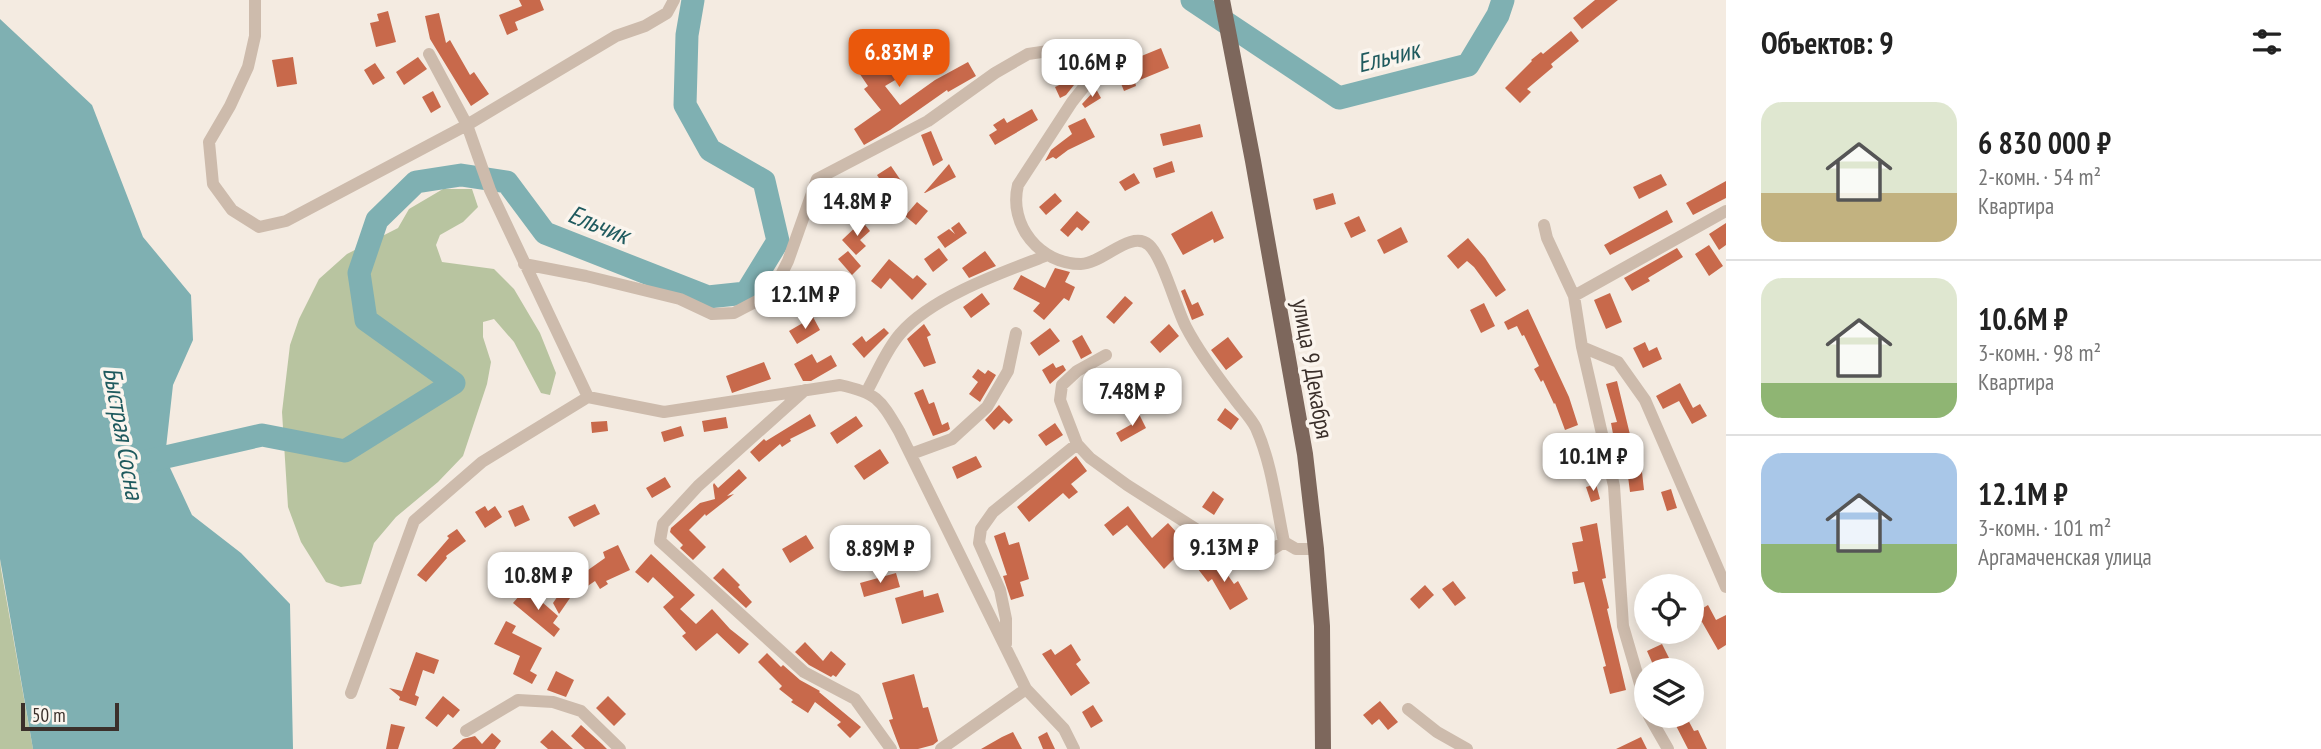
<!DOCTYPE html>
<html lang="ru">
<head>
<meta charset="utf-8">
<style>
	body { margin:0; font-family:"PT Sans Narrow",sans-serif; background:#f6f6f6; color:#222; height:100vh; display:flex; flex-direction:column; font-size:26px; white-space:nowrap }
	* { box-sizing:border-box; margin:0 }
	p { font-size:23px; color:#767676 }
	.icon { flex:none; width:38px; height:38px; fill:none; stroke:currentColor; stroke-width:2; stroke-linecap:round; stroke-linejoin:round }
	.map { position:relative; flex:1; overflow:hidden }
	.side { display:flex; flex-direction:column; background:#fff; width:595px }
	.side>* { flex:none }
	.fabs { position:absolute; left:1634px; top:574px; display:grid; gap:14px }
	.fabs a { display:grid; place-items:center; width:70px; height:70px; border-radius:50%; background:#fff; box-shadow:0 4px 18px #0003; font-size:35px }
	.scale { position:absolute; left:21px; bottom:18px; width:98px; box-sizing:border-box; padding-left:7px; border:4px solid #3b302b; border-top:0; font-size:19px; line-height:24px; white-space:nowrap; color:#3b302b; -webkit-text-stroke:5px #fbf5ee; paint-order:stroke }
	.price { position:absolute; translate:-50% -60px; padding:0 16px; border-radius:14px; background:#fff; color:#222; font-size:23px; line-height:46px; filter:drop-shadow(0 2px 4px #0008) }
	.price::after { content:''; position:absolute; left:50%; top:42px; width:21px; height:16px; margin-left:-10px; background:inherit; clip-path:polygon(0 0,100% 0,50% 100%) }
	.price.selected { background:#ea580c; color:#fff }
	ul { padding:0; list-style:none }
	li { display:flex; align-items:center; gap:21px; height:175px; padding:0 35px }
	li+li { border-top:2px solid #e0e0e0 }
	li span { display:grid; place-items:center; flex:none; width:196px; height:140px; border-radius:21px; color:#555 }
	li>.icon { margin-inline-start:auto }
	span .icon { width:84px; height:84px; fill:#fffc; stroke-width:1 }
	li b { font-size:30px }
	h2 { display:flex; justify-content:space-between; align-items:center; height:84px; padding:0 35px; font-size:30px }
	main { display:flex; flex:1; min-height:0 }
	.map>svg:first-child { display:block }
</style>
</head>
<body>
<main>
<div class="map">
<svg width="1726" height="749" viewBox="0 0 1726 749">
	<rect width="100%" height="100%" fill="#f4ebe1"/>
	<path fill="#b8c4a0" d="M443,189H472L478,207L463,222L440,235L436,245L442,262L494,269L514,289L540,333L556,373L550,395L541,393L514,342L494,319L483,322V337L491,362L487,384L463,456L438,482L396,517L374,543L361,584L341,587L326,582L301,542L288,507L282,412L290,345L299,319L319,279L347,254L398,228L409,209Z
		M0,559L1,569L33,749H0Z"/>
	<path fill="#7fb0b2" d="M0,19L92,105L143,237L191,295L193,340L173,385L165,457L192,515L241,553L290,604L293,749H33L0,559Z"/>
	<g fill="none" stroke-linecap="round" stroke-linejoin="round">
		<path stroke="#7fb0b2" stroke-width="23" d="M1192,0L1339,98L1468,65L1498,15L1503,0
			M135,464L262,435L345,451L454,383L366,320L359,273L377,220L416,182L461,175L507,182L545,233L708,297L746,293L778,241L764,181L710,150L685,105L687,35L693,0"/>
	</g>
	<path fill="#c8694b" d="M519,0H540L544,10L515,22L518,30L507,35L499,15L522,6Z
		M1595,0H1618L1582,29L1573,18Z
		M388,11L396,42L376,47L370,23L379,21L377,14Z
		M439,13L446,43L450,40L470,75L474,72L489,94L471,106L430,39L425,16Z
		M1571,31L1579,41L1551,64L1553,67L1527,89L1531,92L1520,103L1505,88L1532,61L1531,60L1541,52L1543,54Z
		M867,44L878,61L906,45L910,51L915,48L924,63L885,86L900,105L935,80L968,62L976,76L948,92L947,90L890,130L864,145L854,129L881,110L864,89L868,86L853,64L862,58L858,51Z
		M1161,48L1169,68L1135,82L1136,86L1124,91L1116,71L1141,62L1139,57Z
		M293,57L297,84L277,87L272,60Z
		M418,57L427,69L404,85L396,72Z
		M375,63L385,78L373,85L364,70Z
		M1072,79L1074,85L1066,95L1060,98L1055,87Z
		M1096,89L1101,98L1085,108L1082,104Z
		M433,91L441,107L431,113L422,97Z
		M1032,109L1038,120L995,145L989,135L997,130L993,125L1004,118L1007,123Z
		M1085,118L1095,137L1068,150L1056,159L1053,157L1045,161L1051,150L1072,134L1068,126Z
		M1200,124L1203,137L1163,146L1160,134Z
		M931,131L943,160L933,166L921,135Z
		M1172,161L1175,172L1156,178L1153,168Z
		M949,164L956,177L925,193H924Z
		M891,166L904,185L890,195L877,175Z
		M1134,173L1140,183L1125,191L1119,182Z
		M1661,174L1667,185L1639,199L1633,187Z
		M1726,181V198L1693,215L1686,203Z
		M1055,193L1062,201L1046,215L1039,207Z
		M1333,193L1336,204L1316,210L1313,199Z
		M917,202L928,211L916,225L905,216Z
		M1667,210L1673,222L1610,255L1604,245Z
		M1077,211L1090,222L1082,231L1077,227L1068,237L1060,230Z
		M1212,211L1224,238L1214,243L1213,239L1183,255L1171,234Z
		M1359,216L1366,231L1351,238L1344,223Z
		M862,221L870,231L860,240L866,246L856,255L842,240Z
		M959,222L967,233L945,248L937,237L949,229L955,234L951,228Z
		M1726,223V245L1719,250L1709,234Z
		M1401,227L1408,242L1384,254L1377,240Z
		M1468,238L1485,258L1506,290L1496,297L1474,267L1467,261L1458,269L1447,256Z
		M1709,245L1723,266L1709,276L1695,254Z
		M939,248L948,260L933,272L924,259Z
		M1677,248L1683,257L1648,278L1650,281L1632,291L1624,278Z
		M848,251L861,266L852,275L838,259Z
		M985,251L996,266L969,278L962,268Z
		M889,259L913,279L917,275L927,284L912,300L890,278L881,289L871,281Z
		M1055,268L1070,272L1065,282L1075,287L1069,301L1064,298L1044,320L1033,311L1040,303L1013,289L1021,275L1045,288Z
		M1185,289L1192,305L1198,302L1204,315L1192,320L1181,291Z
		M982,293L990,304L971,318L963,307Z
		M1610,293L1622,322L1606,329L1594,300Z
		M1125,296L1133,303L1114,324L1106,317Z
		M1484,303L1495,326L1481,333L1470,310Z
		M1528,309L1569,397L1578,425L1565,430L1555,403L1554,404L1543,380L1541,382L1534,369L1539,366L1524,335L1522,336L1517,326L1508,330L1504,322Z
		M813,317L820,330L797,344L789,331Z
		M924,324L931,335L927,337L936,363L924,367L907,339Z
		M1169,324L1179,336L1160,353L1150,342Z
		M884,328L889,333L864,358L852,344L862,336L866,342Z
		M1050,328L1060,341L1039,356L1030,343Z
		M1082,335L1092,353L1081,359L1072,341Z
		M1228,337L1243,357L1226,370L1211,350Z
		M1645,342L1649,351L1657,347L1662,359L1643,368L1633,348Z
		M812,354L817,363L831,355L837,366L811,381H803L794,364Z
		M764,362L771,379L732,393L726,376Z
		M1053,363L1056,368L1063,365L1066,370L1050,384L1042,370Z
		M978,369L985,374L988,370L996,375L980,402L969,394L978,382L972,377Z
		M1617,381L1633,447L1639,445L1644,490L1630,492L1626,461L1618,433L1613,434L1611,423L1617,422L1606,384Z
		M1680,383L1693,408L1700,404L1707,416L1692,424L1679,401L1663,409L1656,396Z
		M923,389L929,404L934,402L942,425L948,422L950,429L947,431L933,436L914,393Z
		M999,405L1013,420L1009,424L1004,420L994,430L985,420Z
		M1225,408L1239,419L1231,430L1217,420Z
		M1138,412L1146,428L1121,442L1116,433L1132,424L1128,417Z
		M810,414L816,426L790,439L791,441L782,447L780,444L759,462L750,452L764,439L766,441Z
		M856,416L863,426L837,444L830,433Z
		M726,417L728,428L704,432L702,421Z
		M607,421L608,431L592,433L591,422Z
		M1055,423L1063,435L1046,446L1038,435Z
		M681,426L684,436L664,442L661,432Z
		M880,449L889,463L864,480L854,466Z
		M976,456L982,467L957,479L952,467Z
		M1076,456L1087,471L1071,484L1078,492L1069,499L1063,493L1029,522L1017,507Z
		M739,469L747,478L727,496L734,494L706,516L705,514L689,530L706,547L693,560L680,548L683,545L670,532L671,528L700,503L715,499L713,485L714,483L718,488Z
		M665,477L671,487L652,498L646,488Z
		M1596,484L1600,499L1591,502L1586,487Z
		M1671,489L1677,508L1667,511L1661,492Z
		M1213,491L1224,499L1214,515L1202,507Z
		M595,504L600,514L574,527L568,517Z
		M523,505L530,520L515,527L508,511Z
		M485,506L488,511L495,506L502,517L485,528L475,512Z
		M1128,506L1152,538L1168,523L1188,545L1164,569L1127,525L1113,536L1104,525Z
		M1597,523L1606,578L1602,579L1609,608L1607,609L1626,690L1610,694L1603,667L1606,666L1584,582L1574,584L1572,572L1578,571L1572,543L1583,541L1580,527Z
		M457,529L466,541L446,556L447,558L426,582L417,575L449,538L447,536Z
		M1005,532L1009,545L1019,542L1029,579L1020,582L1024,596L1011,600L1003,576L1007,575L994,536Z
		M806,535L814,548L790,563L782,549Z
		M618,545L630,570L606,581L608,584L600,589L595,581L570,598L559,614L553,603L564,587L605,558L603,552Z
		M557,552L562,561L538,573L534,564Z
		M651,554L695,595L680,609L696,624L712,609L730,629L749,644L739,654L717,633L696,651L682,636L686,633L663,607L674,597L653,577L648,583L635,572Z
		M1210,561L1213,565L1218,561L1234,584L1238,581L1248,599L1230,610L1212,579L1208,582L1198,569Z
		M723,568L740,585L738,587L752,602L746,608L713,578Z
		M896,573L900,587L864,597L860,583Z
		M1453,581L1466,598L1455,606L1442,589Z
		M1425,585L1434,595L1419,609L1410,599Z
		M526,588L558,616L553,623L560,629L554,637L513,603Z
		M923,590L924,597L938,593L944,612L902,624L895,598Z
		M1708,605L1716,620L1726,615V645L1718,650L1702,622L1692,627V615Z
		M506,621L516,626L512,633L542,648L530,671L537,675L532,684L513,674L520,656L494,644Z
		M805,642L823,661L831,651L846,664L836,677L833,675L831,677L809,665L795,652Z
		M1071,644L1081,660L1076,664L1090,683L1071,696L1042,654L1051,649L1055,655Z
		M1662,644L1671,662L1655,669L1647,651Z
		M416,652L439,660L434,674L423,670L415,695L419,697L416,706L399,700L400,697L389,688L402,691Z
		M767,653L781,667L783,665L800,680L820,691L819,692L861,727L850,738L837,725L841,722L815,702L808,713L791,702L793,700L779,689L782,686L758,662Z
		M556,671L574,680L566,697L547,690Z
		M914,674L923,708L928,707L938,741L933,745L918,749H900L889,720L893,719L882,683Z
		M443,696L460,710L453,718L448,714L437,727L425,718Z
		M608,696L626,714L614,726L596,708Z
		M1380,701L1398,722L1388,730L1379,719L1372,725L1363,715Z
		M1093,705L1103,721L1091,728L1082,712Z
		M1671,716H1686L1694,731L1698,730L1707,749H1688Z
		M391,724L405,727L398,749H386Z
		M581,725L602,744L607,749H585L571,736Z
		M552,730L573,749H548L540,742Z
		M1013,732L1022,749H981L1002,737Z
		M1047,732L1055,749H1043L1038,737Z
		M492,733L501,741L495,749H452L463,739L475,736L482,744Z
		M1641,737L1647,749H1616Z"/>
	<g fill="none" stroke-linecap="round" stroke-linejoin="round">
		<path stroke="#cdbbac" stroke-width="12" d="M255,0V36L248,67L230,106L209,142L213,184L232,210L259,227L286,221L467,125L616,36L645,26L667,13L674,0
			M429,54L467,125L490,190L588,397L664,412L840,385C877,393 880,399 899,431L1026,689L1064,729L1074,749
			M1544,225L1547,238L1574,296
			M524,264L586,276L680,299L712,314L734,313L772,293L788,261L817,179L928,121L995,73L1028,54L1055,50L1089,49L1099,60L1095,73L1072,102L1018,185C1008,225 1040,264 1081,264C1102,264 1131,229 1149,245C1163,258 1176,308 1186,327C1199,352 1217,376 1234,398C1241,408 1251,418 1256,428C1272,464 1276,504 1284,542L1296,549H1316
			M1582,347L1618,362L1645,400L1726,587
			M1106,355L1077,371L1062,385L1060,400L1077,444L1090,458L1127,485L1243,559C1260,559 1270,551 1284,542
			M805,390L698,486L663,524L660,541L804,672L855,699L891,749
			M867,391C877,373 886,350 900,334C931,297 1003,272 1048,255
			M911,454L952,439L987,407L1008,371L1016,333
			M1006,644V619L1000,590L979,543L981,529L993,512L1077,444
			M351,693L414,521L482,462L588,397
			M1647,708L1623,626L1614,486L1582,347L1574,296L1726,211
			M1408,709L1437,732L1467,749
			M1649,716L1668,749
			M466,731L518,700L553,702L581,711L620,749
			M941,749L1026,689"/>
		<path stroke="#7d675c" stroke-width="16" d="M1222,0L1253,161L1305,454L1316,549L1322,626L1323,749"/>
	</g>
	<g text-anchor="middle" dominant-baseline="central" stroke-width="7" stroke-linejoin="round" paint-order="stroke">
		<g font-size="24" fill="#3b302b" stroke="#fbf5ee">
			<text transform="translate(1313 369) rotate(80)">улица 9 Декабря</text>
		</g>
		<g font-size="26" font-style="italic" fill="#1f5a5e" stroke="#fbf5ee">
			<text transform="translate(1388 56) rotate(-14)">Ельчик</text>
			<text transform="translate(599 224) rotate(22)">Ельчик</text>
			<text transform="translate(124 433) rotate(80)">Быстрая Сосна</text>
		</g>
	</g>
</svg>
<div class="fabs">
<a><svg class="icon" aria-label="locate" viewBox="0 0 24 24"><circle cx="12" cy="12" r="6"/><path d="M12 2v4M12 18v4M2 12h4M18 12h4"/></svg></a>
<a><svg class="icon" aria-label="layers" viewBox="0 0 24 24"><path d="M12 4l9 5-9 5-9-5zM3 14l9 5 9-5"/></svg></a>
</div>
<div class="scale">50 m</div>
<b class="price selected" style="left:899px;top:89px">6.83M ₽</b>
<b class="price" style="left:1092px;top:99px">10.6M ₽</b>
<b class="price" style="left:857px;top:238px">14.8M ₽</b>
<b class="price" style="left:805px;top:331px">12.1M ₽</b>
<b class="price" style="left:1132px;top:428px">7.48M ₽</b>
<b class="price" style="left:1593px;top:493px">10.1M ₽</b>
<b class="price" style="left:1224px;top:584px">9.13M ₽</b>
<b class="price" style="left:880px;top:585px">8.89M ₽</b>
<b class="price" style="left:538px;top:612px">10.8M ₽</b>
</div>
<section class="side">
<h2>Объектов: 9<svg class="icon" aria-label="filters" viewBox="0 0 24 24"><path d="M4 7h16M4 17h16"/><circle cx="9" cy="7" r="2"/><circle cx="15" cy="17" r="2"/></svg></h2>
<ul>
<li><span style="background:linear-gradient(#dfe7d0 65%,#c2b280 0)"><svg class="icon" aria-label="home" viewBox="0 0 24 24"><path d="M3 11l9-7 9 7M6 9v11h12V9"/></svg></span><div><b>6 830 000 ₽</b><p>2-комн. · 54 m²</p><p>Квартира</p></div></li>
<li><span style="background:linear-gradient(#dfe7d0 75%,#8fb573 0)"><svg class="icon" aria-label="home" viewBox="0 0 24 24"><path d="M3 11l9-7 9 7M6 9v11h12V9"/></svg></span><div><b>10.6M ₽</b><p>3-комн. · 98 m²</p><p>Квартира</p></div></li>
<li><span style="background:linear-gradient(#a9c7e8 65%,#8fb573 0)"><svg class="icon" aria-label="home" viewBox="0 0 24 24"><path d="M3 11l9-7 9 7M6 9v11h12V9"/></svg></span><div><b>12.1M ₽</b><p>3-комн. · 101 m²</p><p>Аргамаченская улица</p></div></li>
</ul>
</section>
</main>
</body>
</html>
